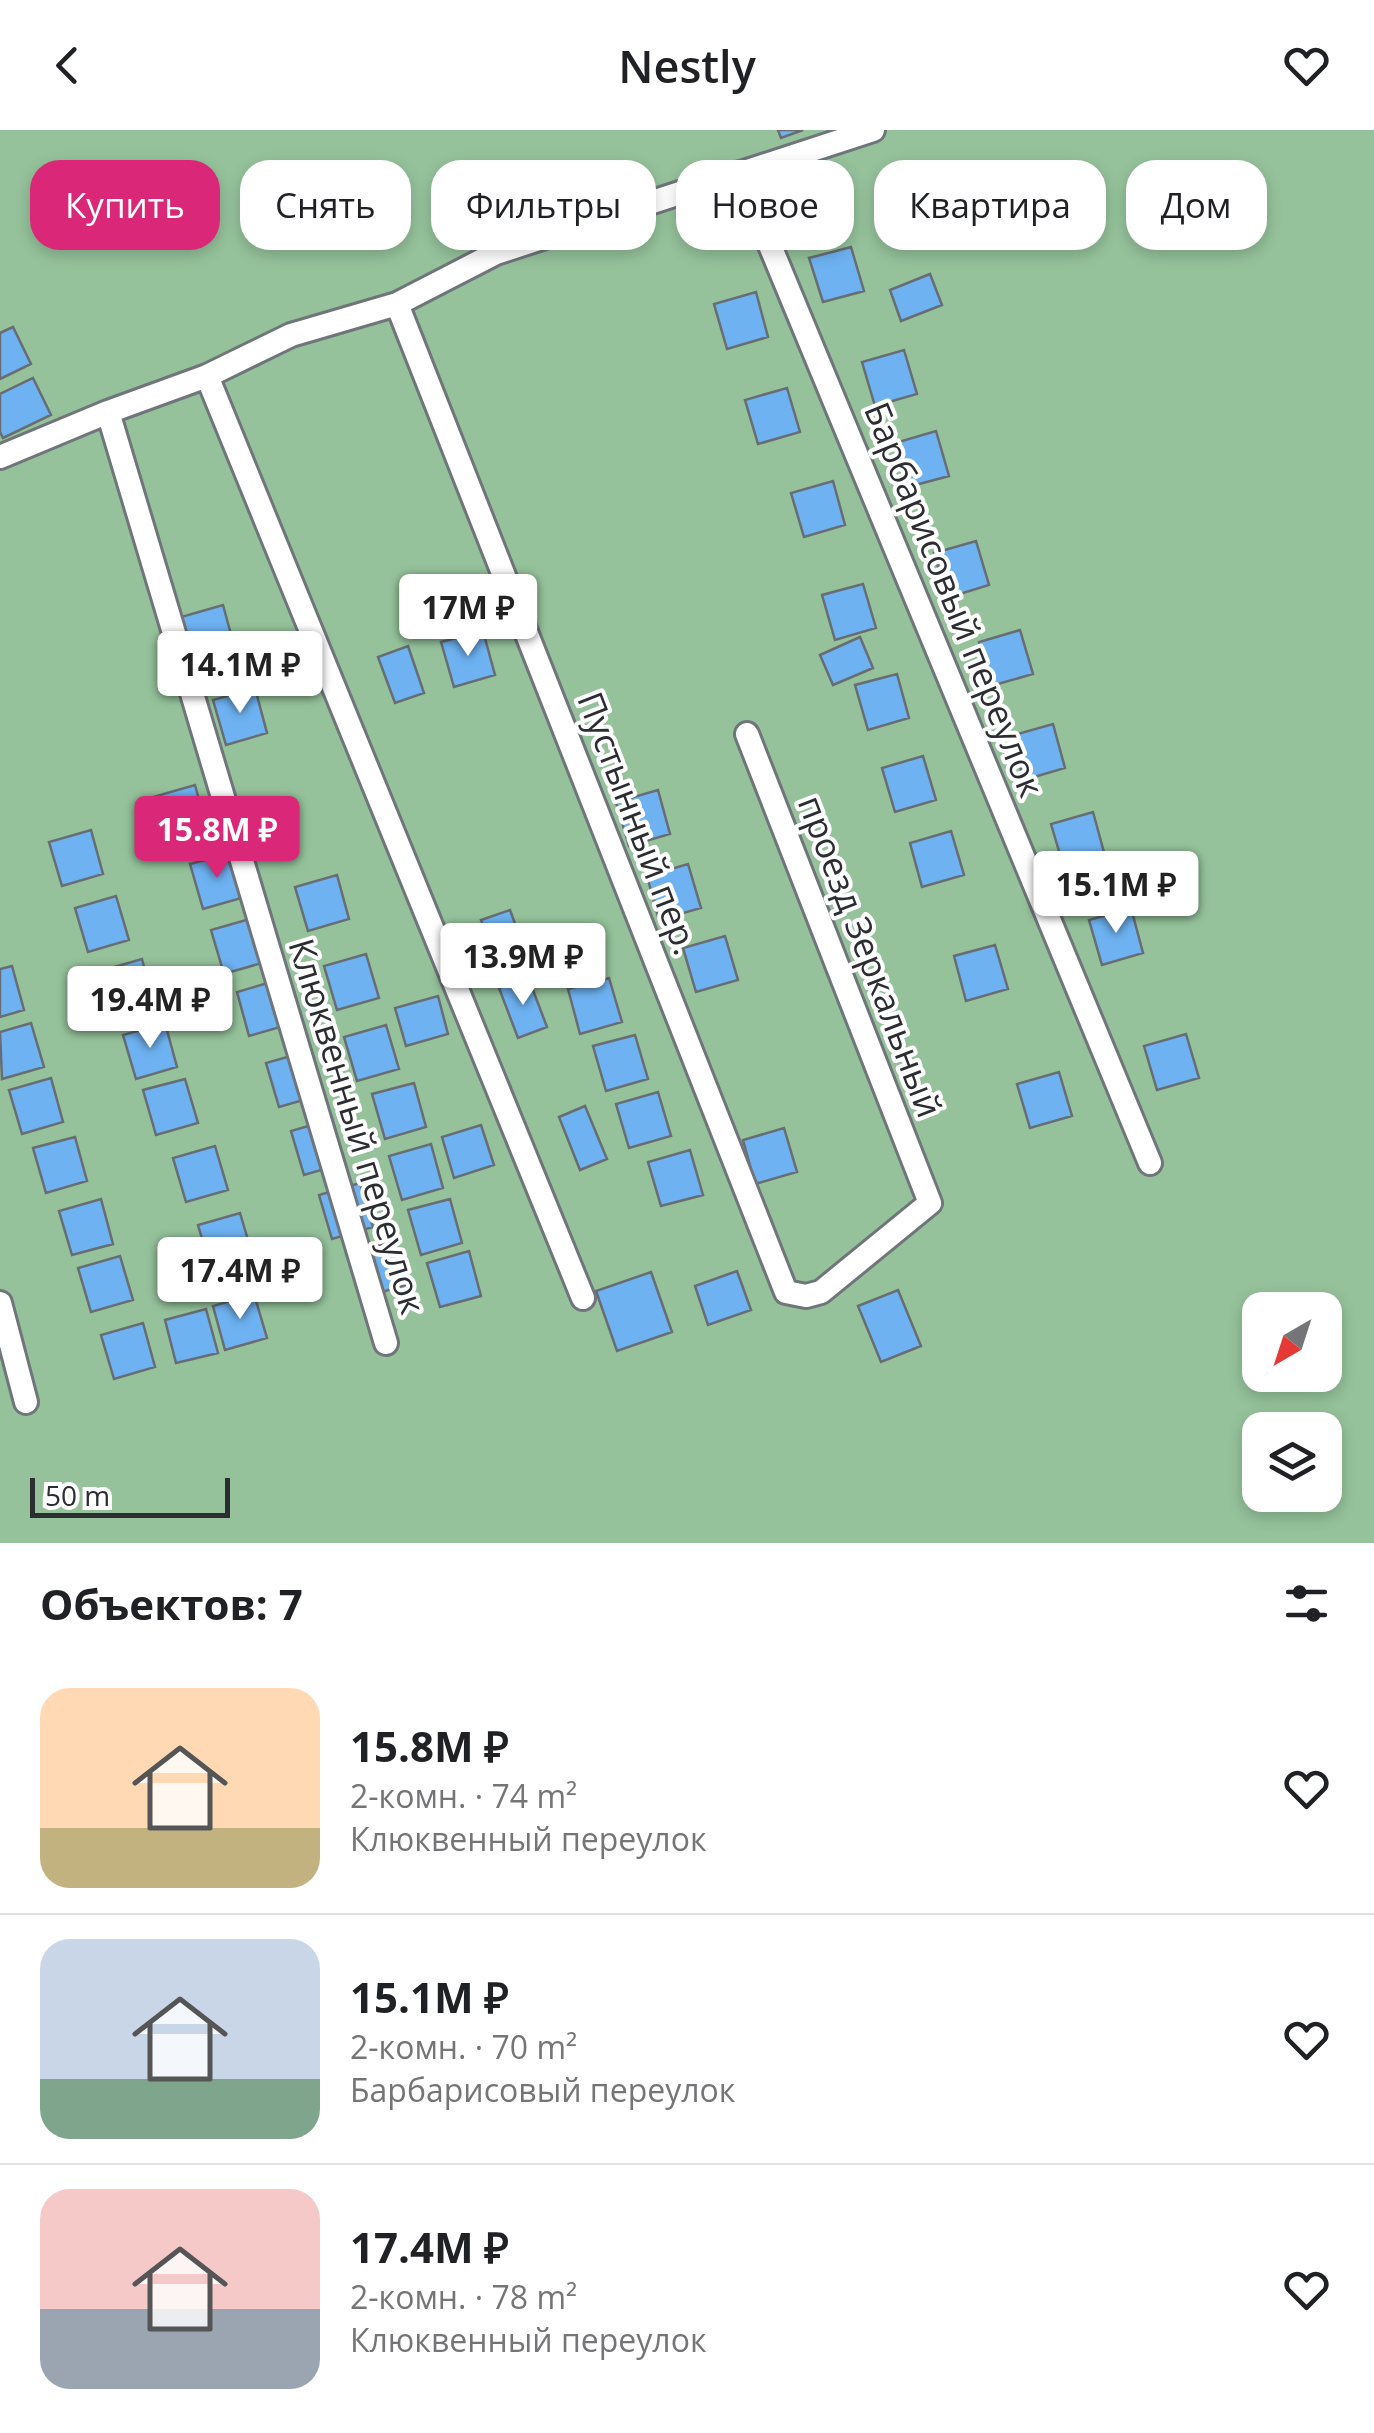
<!DOCTYPE html>
<html lang="ru">
<head>
<meta charset="utf-8">
<style>
	body { margin:0; font-family:"Open Sans",sans-serif; background:#f6f6f6; color:#202124; height:100vh; display:flex; flex-direction:column; font-size:38px; white-space:nowrap }
	* { box-sizing:border-box; margin:0 }
	p { font-size:32px; color:#757577 }
	.icon { flex:none; width:55px; height:55px; fill:none; stroke:currentColor; stroke-width:2; stroke-linecap:round; stroke-linejoin:round }
	.map { position:relative; height:1413px; overflow:hidden }
	.side { display:flex; flex-direction:column; background:#fff; flex:1 }
	.side>* { flex:none }
	.top-card { position:absolute; left:30px; top:30px; width:1315px; height:90px; display:flex; gap:20px }
	.needle { width:65px; rotate:219deg }
	.tools { position:absolute; left:1242px; top:1162px; display:grid; gap:20px }
	.tools a { display:grid; place-items:center; width:100px; height:100px; border-radius:20px; background:#fff; box-shadow:0 5px 15px #0003; font-size:50px }
	.scale { position:absolute; left:30px; bottom:25px; width:200px; box-sizing:border-box; padding-left:10px; border:5px solid #2b2d30; border-top:0; font-size:28px; line-height:35px; white-space:nowrap; color:#2b2d30; -webkit-text-stroke:8px #fff; paint-order:stroke }
	.price { position:absolute; translate:-50% -85px; padding:0 22px; border-radius:10px; background:#fff; color:#222; font-size:32px; line-height:65px; filter:drop-shadow(0 2px 5px #0008) }
	.price::after { content:''; position:absolute; left:50%; top:60px; width:30px; height:22px; margin-left:-15px; background:inherit; clip-path:polygon(0 0,100% 0,50% 100%) }
	.price.current { background:#db2777; color:#fff }
	ul { padding:0; list-style:none }
	li { display:flex; align-items:center; gap:30px; height:250px; padding:0 40px }
	li+li { border-top:2px solid #e0e0e0 }
	li span { display:grid; place-items:center; flex:none; width:280px; height:200px; border-radius:30px; color:#555 }
	li>.icon { margin-inline-start:auto }
	span .icon { width:120px; height:120px; fill:#fffc; stroke-width:1 }
	li b { font-size:42px }
	h2 { display:flex; justify-content:space-between; align-items:center; height:120px; padding:0 40px; font-size:42px }
	.chip { padding:0 35px; border-radius:30px; background:#fff; box-shadow:0 5px 15px #0003; font-size:35px; line-height:90px }
	.chip.current { background:#db2777; color:#fff }
	header { display:flex; justify-content:space-between; align-items:center; height:130px; padding:0 40px; background:#fff; font-size:45px; font-weight:600 }
	.map>svg:first-child { display:block }
</style>
</head>
<body>
<header><svg class="icon" aria-label="back" viewBox="0 0 24 24"><path d="M15 5l-7 7 7 7"/></svg>Nestly<svg class="icon" aria-label="heart" viewBox="0 0 24 24"><path d="M12 20l-8-8c-3-5 5-10 8-4 3-6 11-1 8 4z"/></svg></header>
<div class="map">
<svg width="1374" height="1413" viewBox="0 0 1374 1413">
	<rect width="100%" height="100%" fill="#dce3e9"/>
	<path fill="#95c29b" fill-rule="evenodd" d="M0,0H1374V1413H0ZM1260,1180H1325V1245H1260ZM1260,1300H1325V1365H1260Z"/>
	<path fill="#6eb2f2" stroke="#676d72" stroke-width="2.5" d="M778,0H803L781,8Z
		M851,117L864,161L823,172L809,128Z
		M930,144L942,175L901,191L890,160Z
		M756,162L768,207L727,219L714,174Z
		M13,197L31,234L0,249V203Z
		M904,220L917,264L875,276L862,232Z
		M33,248L51,285L3,308L0,302V264Z
		M787,258L800,302L758,314L745,270Z
		M936,301L949,346L908,357L895,313Z
		M833,351L845,395L804,407L791,363Z
		M976,411L989,455L947,468L934,423Z
		M863,454L876,498L835,510L822,465Z
		M223,475L235,519L194,531L181,487Z
		M1020,500L1033,544L991,556L979,512Z
		M483,501L495,545L454,557L441,512Z
		M860,507L873,538L833,555L820,525Z
		M408,516L424,563L395,573L378,527Z
		M897,544L909,588L868,600L855,555Z
		M255,558L267,603L226,615L213,570Z
		M1053,594L1065,638L1024,650L1011,606Z
		M923,626L936,670L895,682L882,638Z
		M195,655L207,699L166,711L153,667Z
		M658,660L670,704L629,716L616,672Z
		M1093,682L1105,726L1064,738L1051,694Z
		M91,700L103,744L62,756L49,712Z
		M951,701L964,745L922,757L910,713Z
		M232,723L245,767L203,779L190,734Z
		M688,734L701,778L659,790L647,746Z
		M337,745L349,789L308,801L295,757Z
		M116,766L129,810L88,822L75,778Z
		M1131,778L1143,823L1102,835L1089,790Z
		M510,780L528,829L499,840L481,790Z
		M253,788L265,832L224,844L211,800Z
		M725,806L738,850L696,862L683,818Z
		M995,815L1008,859L966,871L954,826Z
		M366,824L379,868L337,880L324,836Z
		M142,829L154,874L113,885L100,841Z
		M12,836L24,880L0,887V839Z
		M528,847L547,897L518,908L499,858Z
		M609,848L622,892L580,904L568,859Z
		M278,850L291,894L249,906L237,862Z
		M438,866L448,904L406,916L395,878Z
		M31,893L44,937L2,949L0,902Z
		M165,893L177,937L136,949L123,905Z
		M386,895L399,939L357,951L344,907Z
		M1186,904L1199,948L1157,960L1144,916Z
		M635,905L648,949L606,961L593,916Z
		M308,921L321,965L279,977L266,933Z
		M1059,942L1072,986L1030,998L1017,954Z
		M51,948L63,992L22,1004L9,960Z
		M185,949L198,993L156,1005L143,960Z
		M414,953L426,997L385,1009L372,964Z
		M658,962L671,1006L629,1018L616,974Z
		M585,976L607,1029L580,1040L559,987Z
		M332,989L345,1033L304,1045L291,1001Z
		M481,995L494,1035L454,1048L442,1007Z
		M784,998L797,1042L755,1054L743,1010Z
		M75,1007L87,1051L46,1063L33,1018Z
		M431,1014L443,1058L402,1070L389,1026Z
		M215,1016L228,1060L186,1072L173,1028Z
		M690,1020L703,1065L661,1076L648,1032Z
		M360,1053L373,1097L332,1109L319,1065Z
		M101,1069L113,1114L72,1125L59,1081Z
		M450,1069L462,1113L421,1125L408,1080Z
		M240,1083L253,1127L211,1139L198,1095Z
		M394,1111L406,1155L365,1167L352,1122Z
		M469,1121L481,1166L440,1177L427,1133Z
		M120,1126L133,1170L91,1182L78,1138Z
		M737,1141L751,1180L708,1195L695,1156Z
		M651,1142L672,1202L617,1221L596,1161Z
		M898,1160L921,1216L881,1232L858,1176Z
		M254,1164L267,1208L225,1220L213,1176Z
		M206,1179L218,1223L176,1233L165,1190Z
		M143,1193L155,1237L114,1249L101,1205Z"/>
	<g fill="none" stroke-linecap="round" stroke-linejoin="round">
		<g stroke="#6f757a" stroke-width="28">
			<path id="minor" d="M740,43L1150,1033
				M397,174L786,1162L806,1166L821,1162L930,1073L747,604
				M207,246L583,1168
				M108,282L386,1213
				M0,327L108,282L207,246L291,205L397,174L496,123L873,0
				M0,1173L26,1272"/>
		</g>
		<use href="#minor" stroke="#fff" stroke-width="22"/>
	</g>
	<g text-anchor="middle" dominant-baseline="central" stroke-width="8" stroke-linejoin="round" paint-order="stroke">
		<g font-size="35" fill="#2b2d30" stroke="#fff">
			<text transform="translate(955 469) rotate(68)">Барбарисовый переулок</text>
			<text transform="translate(639 693) rotate(69)">Пустынный пер.</text>
			<text transform="translate(871 826) rotate(69)">проезд Зеркальный</text>
			<text transform="translate(358 996) rotate(73)">Клюквенный переулок</text>
		</g>
	</g>
</svg>
<div class="tools">
<a><svg class="needle" viewBox="-14 -14 28 28"><path d="M0-13l5 13h-10z" fill="#e53935"/><path d="M0 13l5-13h-10z" fill="#757577"/></svg></a>
<a><svg class="icon" aria-label="layers" viewBox="0 0 24 24"><path d="M12 4l9 5-9 5-9-5zM3 14l9 5 9-5"/></svg></a>
</div>
<div class="scale">50 m</div>
<b class="price" style="left:468px;top:529px">17M ₽</b>
<b class="price" style="left:240px;top:586px">14.1M ₽</b>
<b class="price current" style="left:217px;top:751px">15.8M ₽</b>
<b class="price" style="left:1116px;top:806px">15.1M ₽</b>
<b class="price" style="left:523px;top:878px">13.9M ₽</b>
<b class="price" style="left:150px;top:921px">19.4M ₽</b>
<b class="price" style="left:240px;top:1192px">17.4M ₽</b>
<div class="top-card">
<a class="chip current">Купить</a>
<a class="chip">Снять</a>
<a class="chip">Фильтры</a>
<a class="chip">Новое</a>
<a class="chip">Квартира</a>
<a class="chip">Дом</a>
</div>
</div>
<section class="side">
<h2>Объектов: 7<svg class="icon" aria-label="filters" viewBox="0 0 24 24"><path d="M4 7h16M4 17h16"/><circle cx="9" cy="7" r="2"/><circle cx="15" cy="17" r="2"/></svg></h2>
<ul>
<li><span style="background:linear-gradient(#ffd9b3 70%,#c2b280 0)"><svg class="icon" aria-label="home" viewBox="0 0 24 24"><path d="M3 11l9-7 9 7M6 9v11h12V9"/></svg></span><div><b>15.8M ₽</b><p>2-комн. · 74 m²</p><p>Клюквенный переулок</p></div><svg class="icon" aria-label="heart" viewBox="0 0 24 24"><path d="M12 20l-8-8c-3-5 5-10 8-4 3-6 11-1 8 4z"/></svg></li>
<li><span style="background:linear-gradient(#c9d6e8 70%,#7fa58c 0)"><svg class="icon" aria-label="home" viewBox="0 0 24 24"><path d="M3 11l9-7 9 7M6 9v11h12V9"/></svg></span><div><b>15.1M ₽</b><p>2-комн. · 70 m²</p><p>Барбарисовый переулок</p></div><svg class="icon" aria-label="heart" viewBox="0 0 24 24"><path d="M12 20l-8-8c-3-5 5-10 8-4 3-6 11-1 8 4z"/></svg></li>
<li><span style="background:linear-gradient(#f6c9c9 60%,#9aa5b1 0)"><svg class="icon" aria-label="home" viewBox="0 0 24 24"><path d="M3 11l9-7 9 7M6 9v11h12V9"/></svg></span><div><b>17.4M ₽</b><p>2-комн. · 78 m²</p><p>Клюквенный переулок</p></div><svg class="icon" aria-label="heart" viewBox="0 0 24 24"><path d="M12 20l-8-8c-3-5 5-10 8-4 3-6 11-1 8 4z"/></svg></li>
</ul>
</section>
</body>
</html>
